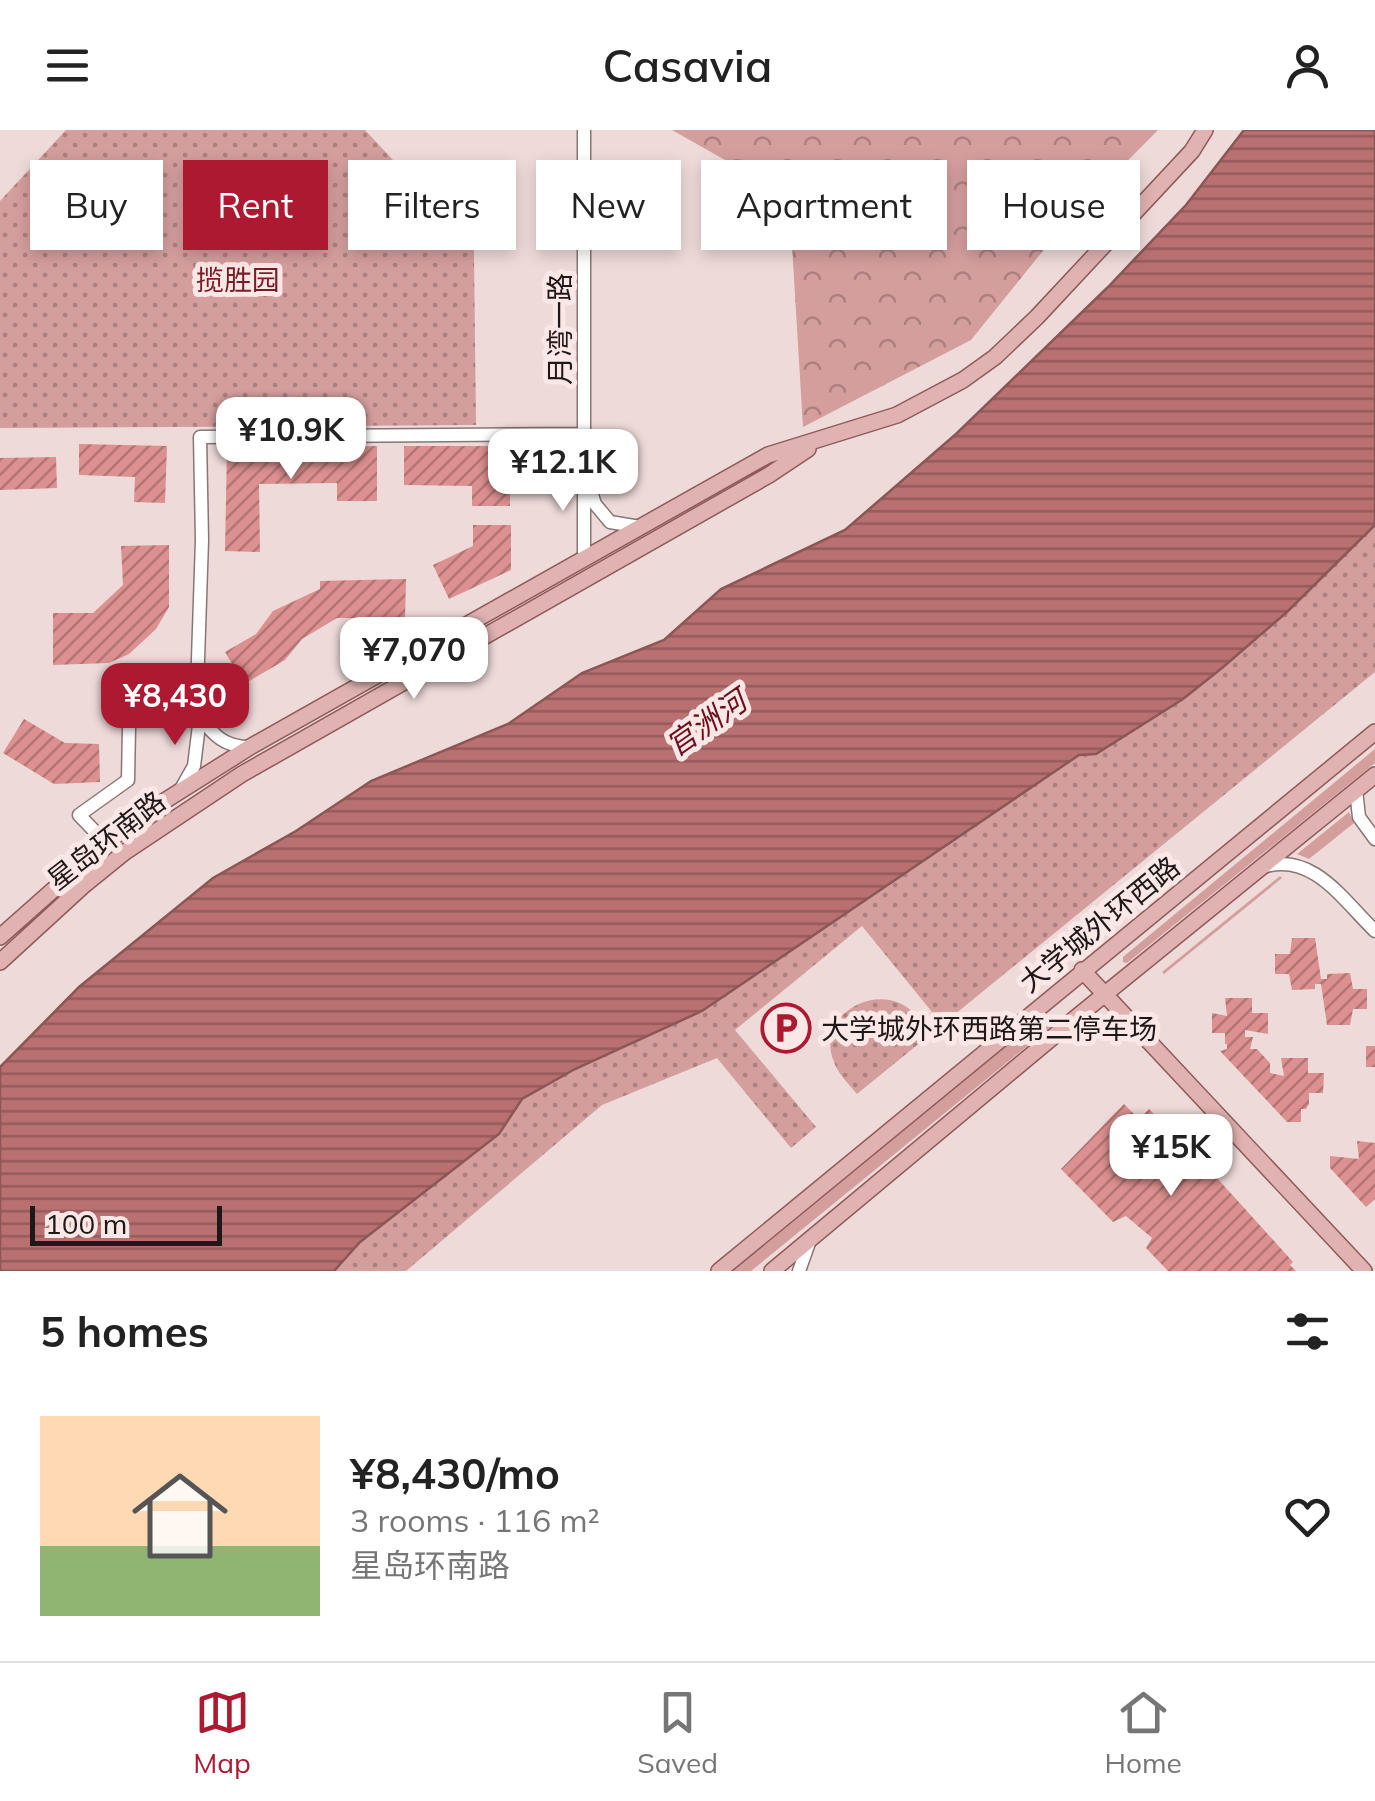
<!DOCTYPE html>
<html lang="en">
<head>
<meta charset="utf-8">
<style>
	body { margin:0; font-family:Mulish,"Noto Sans SC",sans-serif; background:#f6f6f6; color:#222; height:100vh; display:flex; flex-direction:column; font-size:38px; white-space:nowrap }
	* { box-sizing:border-box; margin:0 }
	p { font-size:32px; color:#767676 }
	.icon { flex:none; width:55px; height:55px; fill:none; stroke:currentColor; stroke-width:2; stroke-linecap:round; stroke-linejoin:round }
	.map { position:relative; height:1141px; overflow:hidden }
	.panel { display:flex; flex-direction:column; background:#fff; flex:1 }
	.panel>* { flex:none }
	.top-card { position:absolute; left:30px; top:30px; width:1315px; height:90px; display:flex; gap:20px }
	.scale { position:absolute; left:30px; bottom:25px; width:192px; box-sizing:border-box; padding-left:10px; border:5px solid #1f1818; border-top:0; font-size:28px; line-height:35px; white-space:nowrap; color:#1f1818; -webkit-text-stroke:8px #fbe7e6; paint-order:stroke }
	.price { position:absolute; translate:-50% -85px; padding:0 22px; border-radius:20px; background:#fff; color:#222; font-size:32px; line-height:65px; filter:drop-shadow(0 2px 5px #0008) }
	.price::after { content:''; position:absolute; left:50%; top:60px; width:30px; height:22px; margin-left:-15px; background:inherit; clip-path:polygon(0 0,100% 0,50% 100%) }
	.price.selected { background:#ad1931; color:#fff }
	ul { padding:0; list-style:none }
	li { display:flex; align-items:center; gap:30px; height:250px; padding:0 40px }
	li span { display:grid; place-items:center; flex:none; width:280px; height:200px; border-radius:0px; color:#555 }
	li>.icon { margin-inline-start:auto }
	span .icon { width:120px; height:120px; fill:#fffc; stroke-width:1 }
	li b { font-size:42px }
	h2 { display:flex; justify-content:space-between; align-items:center; height:120px; padding:0 40px; font-size:42px }
	.pill { padding:0 35px; border-radius:0px; background:#fff; box-shadow:0 5px 15px #0003; font-size:35px; line-height:90px }
	.pill.selected { background:#ad1931; color:#fff }
	header { display:flex; justify-content:space-between; align-items:center; height:130px; padding:0 40px; background:#fff; font-size:45px; font-weight:600 }
	.dock { display:flex; justify-content:space-around; align-items:center; height:140px; border-top:2px solid #e0e0e0; background:#fff; font-size:28px; color:#767676 }
	.dock a { display:grid; justify-items:center; gap:5px }
	.dock .selected { color:#ad1931 }
	.map>svg:first-child { display:block }
</style>
</head>
<body>
<header><svg class="icon" aria-label="menu" viewBox="0 0 24 24"><path d="M4 6h16M4 12h16M4 18h16"/></svg>Casavia<svg class="icon" aria-label="person" viewBox="0 0 24 24"><circle cx="12" cy="8" r="4"/><path d="M4 21q1-7 8-7t8 7"/></svg></header>
<div class="map">
<svg width="1375" height="1141" viewBox="0 0 1375 1141">
	<defs>
		<pattern id="forest-crowns" width="20" height="18" patternUnits="userSpaceOnUse" patternTransform="scale(2.5)"><rect width="20" height="18" fill="#d49e9d"/><path d="M2 6a3 3 0 1 1 6 0M12 15a3 3 0 1 1 6 0" fill="none" stroke="#ab807f"/></pattern>
		<pattern id="park-dots" width="8" height="8" patternUnits="userSpaceOnUse" patternTransform="scale(2.5)"><rect width="8" height="8" fill="#d49e9d"/><path d="M2 2h.1M6 6h.1" fill="none" stroke="#ab807f" stroke-width="1.8" stroke-linecap="round"/></pattern>
		<pattern id="water-rules" width="6" height="5" patternUnits="userSpaceOnUse" patternTransform="scale(2.5)"><rect width="6" height="5" fill="#b97070"/><path d="M0 2.5h6" fill="none" stroke="#965b5b"/></pattern>
		<pattern id="building-hatch" width="6" height="6" patternUnits="userSpaceOnUse" patternTransform="scale(2.5)"><rect width="6" height="6" fill="#dc908f"/><path d="M-1 1l2-2M0 6l6-6M5 7l2-2" fill="none" stroke="#b27574"/></pattern>
	</defs>
	<rect width="100%" height="100%" fill="#eedad9"/>
	<path fill="#d49e9d" d="M1375,619V633L1127,833L1123,832V827Z
		M1349,682L1354,693L1309,729L1297,724Z
		M1280,746L1282,748L1164,844L1162,842Z
		M1045,884L1054,887L1053,895L751,1141H731Z"/>
	<path fill="url(#forest-crowns)" d="M672,0H1158L1063,96L971,210L803,297L789,66Z"/>
	<path fill="url(#park-dots)" d="M66,0H365L393,30L473,38L476,295L0,298V71Z
		M1375,395V542L857,964C849,954 838,944 834,932C812,879 893,844 920,892L932,882L862,796L735,900L816,997L791,1018L717,928L602,975L406,1141H334L360,1112L499,1004L522,969L922,730L1079,625L1096,624L1183,569L1222,538L1287,482Z"/>
	<path fill="url(#water-rules)" stroke="#8b5656" stroke-width="2.5" d="M1244,0H1375V395L1287,482L1222,538L1183,569L1096,624L1079,625L702,881L575,939L522,969L499,1004L360,1112L334,1141H0V937L79,857L213,748L296,701L371,651L508,594L582,543L664,510L721,459L845,400L956,304L1108,157L1186,75Z"/>
	<path fill="url(#building-hatch)" d="M79,314L167,316L165,373L134,372L135,347L79,345Z
		M377,316V371H337V353L259,354L260,422L225,421L227,318Z
		M404,316H510V376H472V356L404,355Z
		M56,327L57,358L0,360V328Z
		M473,395H511V440L449,469L433,435L473,416Z
		M169,415V477L156,499L129,524L109,533L53,535V483H93L123,455L121,416Z
		M406,449L405,488H337L302,509L285,530L244,554L225,522L256,504L273,481L320,459V451Z
		M24,589L65,613L99,614L100,652L54,654L3,623Z
		M1292,808H1315L1321,849H1327V844L1350,843L1353,859H1367V879H1353L1350,895H1327L1321,854H1315V859L1292,860L1289,844H1275V824H1290Z
		M1225,868H1252V883H1268V904L1245,900V907H1253L1250,919H1257L1270,933V943L1284,946L1281,928H1308V943H1324L1323,963H1309V974L1306,979H1301V992H1287L1220,921L1227,919V914H1225V903H1212V883L1227,886Z
		M1366,916H1375V937H1366Z
		M1124,974L1139,989L1149,979L1217,1048L1293,1132L1290,1135L1296,1141H1168L1146,1118L1152,1108L1126,1086L1113,1092L1061,1039Z
		M1357,1011L1375,1013V1069L1366,1077L1330,1038V1026L1359,1029Z"/>
	<g fill="none" stroke-linecap="round" stroke-linejoin="round">
		<g stroke="#887676" stroke-width="15">
			<path id="minor" d="M589,355L595,374L610,392L640,397
				M584,430V0
				M200,587C214,606 225,617 250,617
				M181,659L194,636L200,587L197,559L202,410L200,307L584,304
				M1356,660L1359,687L1375,709
				M106,713L79,685L128,650L129,597L132,591L186,551L193,552L197,559
				M1263,737C1312,721 1343,770 1375,801
				M799,1141L810,1110"/>
		</g>
		<g stroke="#8f5a5a" stroke-width="18">
			<path id="major" d="M0,807L106,713L155,677L250,617L768,325L897,285L963,250L995,227L1037,187L1192,21L1205,0
				M0,832L83,756L125,722L242,644L769,345L808,319
				M1082,840L1364,1141
				M719,1141L1375,602
				M772,1141L1078,886L1375,645"/>
		</g>
		<use href="#minor" stroke="#fff" stroke-width="12"/>
		<use href="#major" stroke="#e0b2b2" stroke-width="15"/>
	</g>
	<defs>
		<g id="parking-ring" transform="scale(2.5)"><circle r="9.5" fill="#fbe7e6" stroke="#ad1931" stroke-width="1.5"/><path d="M-3.5-5.5H1a3.5 3.5 0 0 1 0 7H-1V5.5H-3.5ZM-1-3.4V-.6H.8a1.4 1.4 0 0 0 0-2.8Z" fill="#ad1931"/></g>
	</defs>
	<g fill-rule="evenodd">
		<use href="#parking-ring" x="786" y="898"/>
	</g>
	<g text-anchor="middle" dominant-baseline="central" stroke-width="10" stroke-linejoin="round" paint-order="stroke">
		<g font-size="28" fill="#781d26" stroke="#fbe7e6">
			<text x="238" y="149">揽胜园</text>
		</g>
		<g font-size="28" fill="#1f1818" stroke="#fbe7e6">
			<text transform="translate(559 199) rotate(-90)">月湾一路</text>
			<text transform="translate(106 710) rotate(-38)">星岛环南路</text>
			<text transform="translate(1099 794) rotate(-39)">大学城外环西路</text>
		</g>
		<g font-size="28" fill="#1f1818" stroke="#fbe7e6" text-anchor="start">
			<text x="821" y="898">大学城外环西路第二停车场</text>
		</g>
		<g font-size="30" font-style="italic" fill="#6c101d" stroke="#fbe7e6">
			<text transform="translate(706 593) rotate(-35)">官洲河</text>
		</g>
	</g>
</svg>
<div class="scale">100 m</div>
<b class="price" style="left:291px;top:352px">¥10.9K</b>
<b class="price" style="left:563px;top:384px">¥12.1K</b>
<b class="price" style="left:414px;top:572px">¥7,070</b>
<b class="price selected" style="left:175px;top:618px">¥8,430</b>
<b class="price" style="left:1171px;top:1069px">¥15K</b>
<div class="top-card">
<a class="pill">Buy</a>
<a class="pill selected">Rent</a>
<a class="pill">Filters</a>
<a class="pill">New</a>
<a class="pill">Apartment</a>
<a class="pill">House</a>
</div>
</div>
<section class="panel">
<h2>5 homes<svg class="icon" aria-label="filters" viewBox="0 0 24 24"><path d="M4 7h16M4 17h16"/><circle cx="9" cy="7" r="2"/><circle cx="15" cy="17" r="2"/></svg></h2>
<ul>
<li><span style="background:linear-gradient(#ffd9b3 65%,#8fb573 0)"><svg class="icon" aria-label="home" viewBox="0 0 24 24"><path d="M3 11l9-7 9 7M6 9v11h12V9"/></svg></span><div><b>¥8,430/mo</b><p>3 rooms · 116 m²</p><p>星岛环南路</p></div><svg class="icon" aria-label="heart" viewBox="0 0 24 24"><path d="M12 20l-8-8c-3-5 5-10 8-4 3-6 11-1 8 4z"/></svg></li>
</ul>
</section>
<nav class="dock">
<a class="selected"><svg class="icon" aria-label="map" viewBox="0 0 24 24"><path d="M3 6l6-2 6 2 6-2v14l-6 2-6-2-6 2zM9 4v14M15 6v14"/></svg>Map</a>
<a><svg class="icon" aria-label="saved" viewBox="0 0 24 24"><path d="M7 4h10v16l-5-4-5 4z"/></svg>Saved</a>
<a><svg class="icon" aria-label="home" viewBox="0 0 24 24"><path d="M3 11l9-7 9 7M6 9v11h12V9"/></svg>Home</a>
</nav>
</body>
</html>
